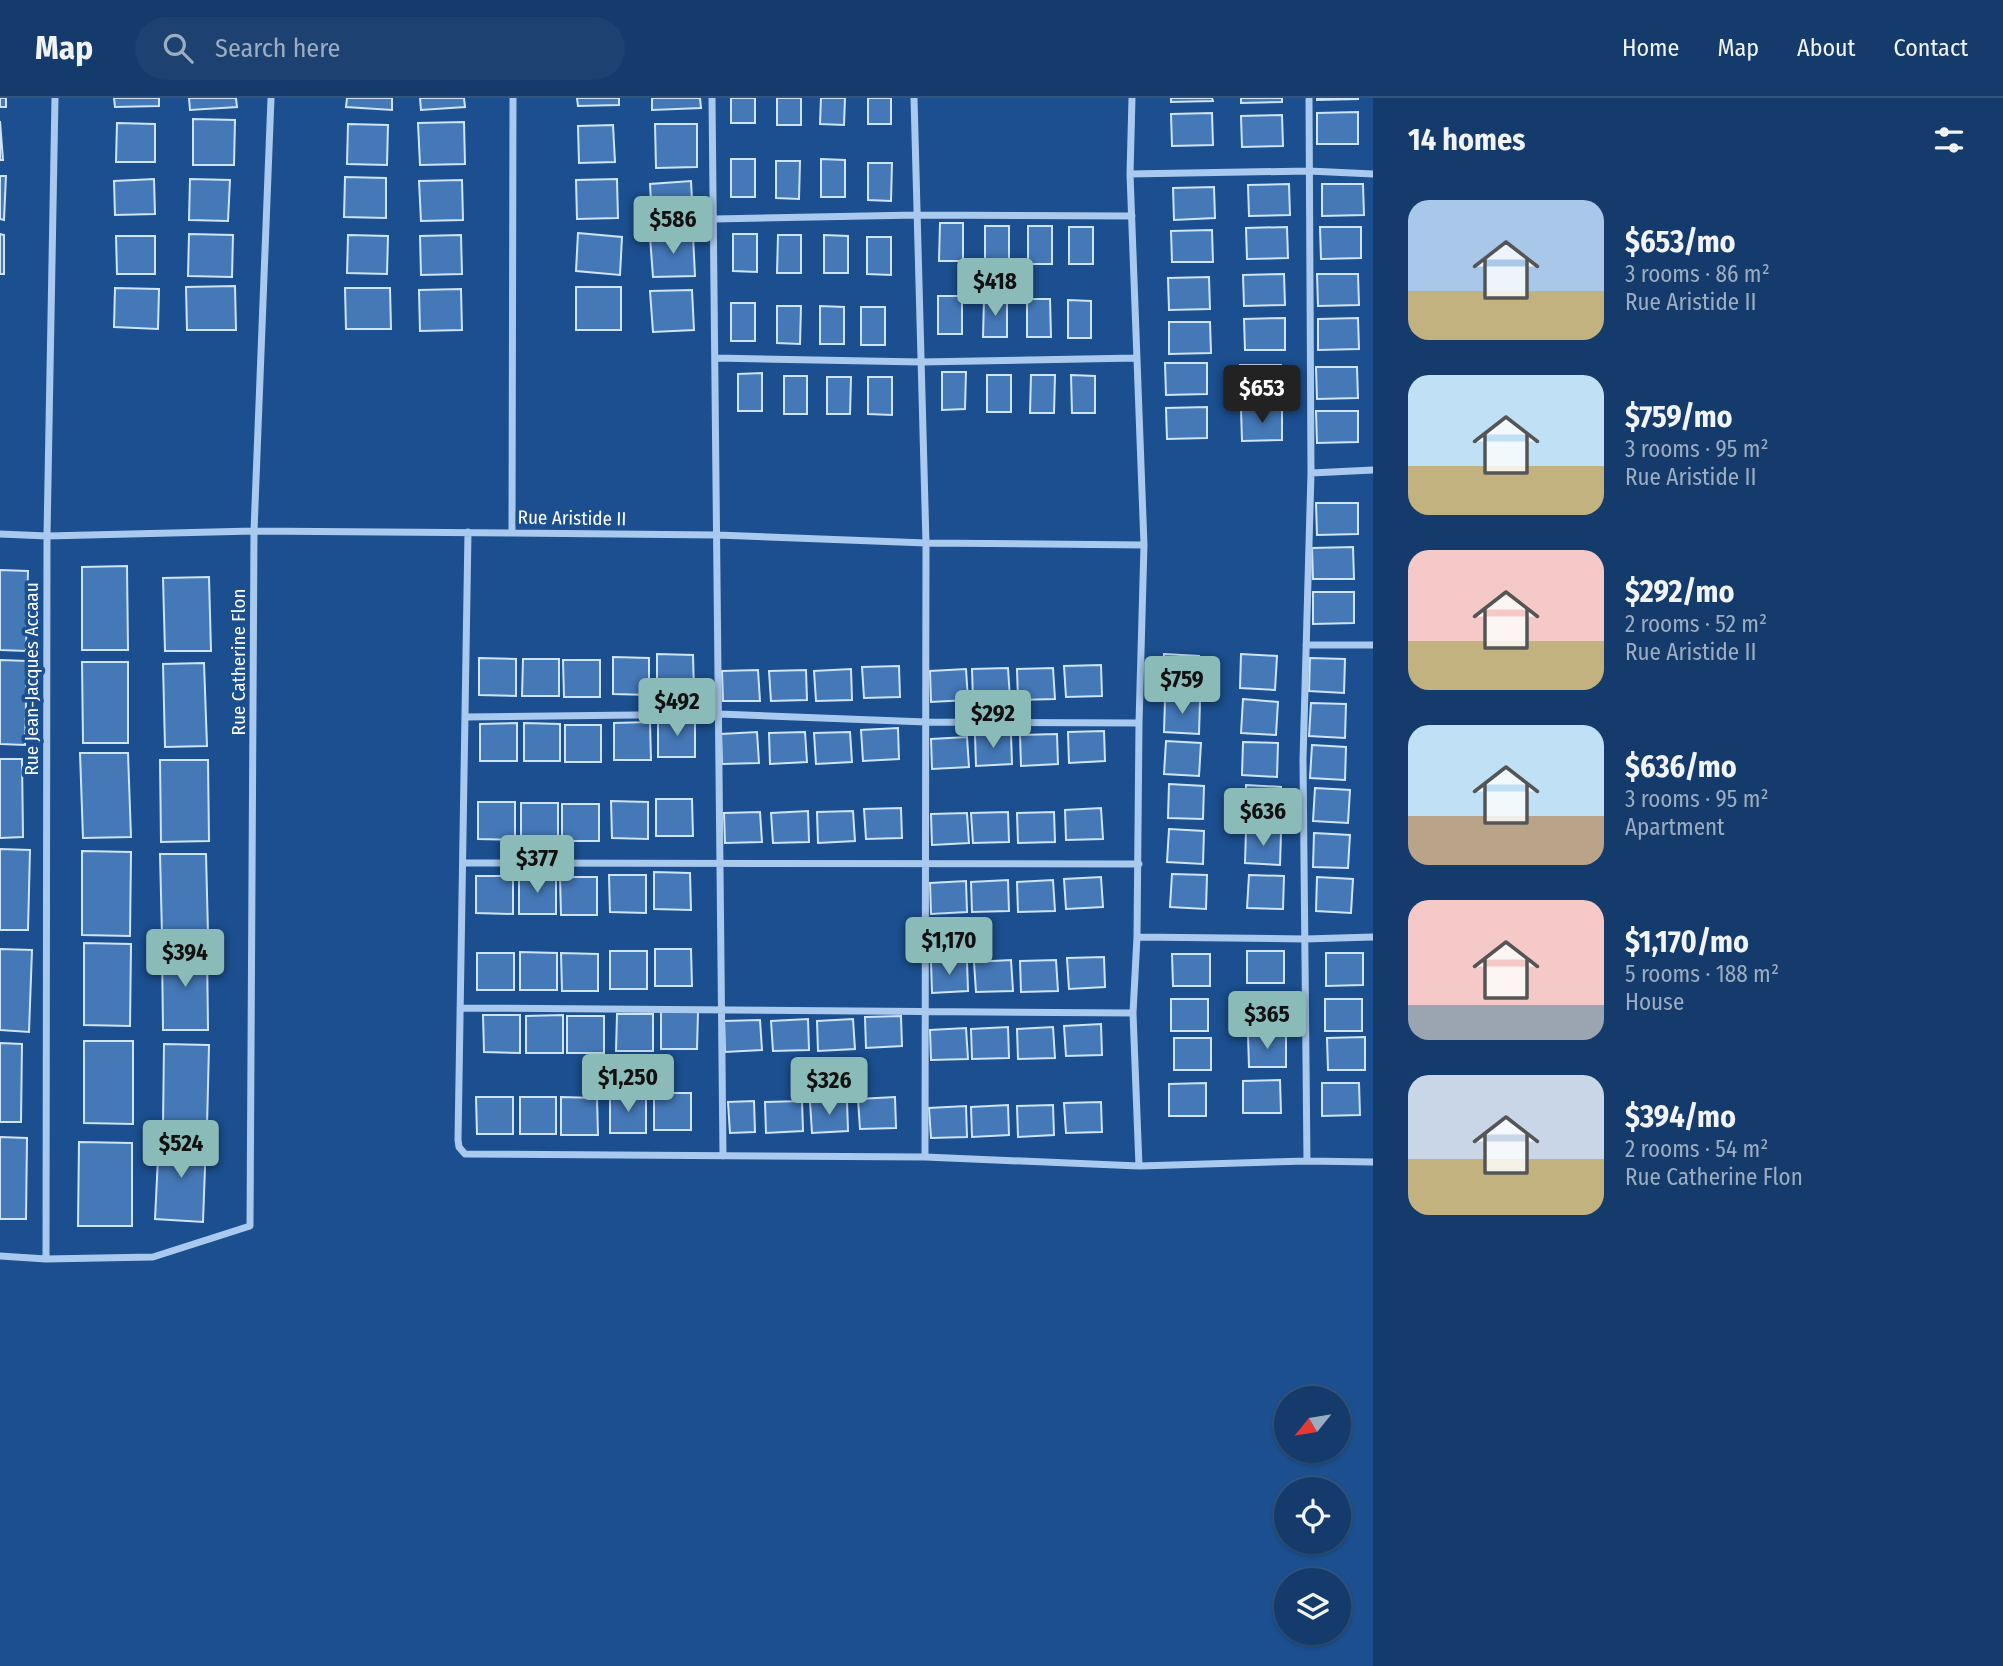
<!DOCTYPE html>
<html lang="en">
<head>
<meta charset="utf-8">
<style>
	body { margin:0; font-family:"Fira Sans Condensed",sans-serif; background:#1d4271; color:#f1f3f6; height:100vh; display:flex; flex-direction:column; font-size:26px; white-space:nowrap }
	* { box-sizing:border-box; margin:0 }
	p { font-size:23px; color:#9dadc1 }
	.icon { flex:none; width:38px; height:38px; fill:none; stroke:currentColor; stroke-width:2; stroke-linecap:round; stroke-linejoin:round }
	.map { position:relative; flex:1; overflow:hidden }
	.details { display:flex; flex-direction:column; background:#143b6b; width:630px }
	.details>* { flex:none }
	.needle { width:46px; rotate:240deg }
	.tools { position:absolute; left:1274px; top:1288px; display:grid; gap:14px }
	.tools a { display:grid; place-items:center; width:77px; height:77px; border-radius:50%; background:#143b6b; box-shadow:0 2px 5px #0004,0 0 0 2px #33557e; font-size:35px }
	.price { position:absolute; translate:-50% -60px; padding:0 16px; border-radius:7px; background:#8bbbb9; color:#111; font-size:23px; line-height:46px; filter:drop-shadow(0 2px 4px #0008) }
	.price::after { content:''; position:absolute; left:50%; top:42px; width:21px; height:16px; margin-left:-10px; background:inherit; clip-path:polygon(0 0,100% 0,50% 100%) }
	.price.current { background:#222; color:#fff }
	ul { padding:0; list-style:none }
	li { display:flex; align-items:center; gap:21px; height:175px; padding:0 35px }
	li span { display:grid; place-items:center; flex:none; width:196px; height:140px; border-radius:21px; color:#555 }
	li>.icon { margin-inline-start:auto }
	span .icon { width:84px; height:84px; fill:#fffc; stroke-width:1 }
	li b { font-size:30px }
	h2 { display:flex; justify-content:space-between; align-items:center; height:84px; padding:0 35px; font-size:30px }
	header { display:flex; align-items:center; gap:42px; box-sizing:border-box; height:98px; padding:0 35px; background:#143b6b; border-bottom:2px solid #33557e }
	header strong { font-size:33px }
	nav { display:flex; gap:38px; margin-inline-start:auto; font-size:24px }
	.search { width:490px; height:63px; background:#1d4271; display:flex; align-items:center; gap:18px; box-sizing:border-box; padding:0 24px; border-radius:38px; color:#9dadc1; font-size:26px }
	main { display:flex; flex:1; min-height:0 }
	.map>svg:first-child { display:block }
</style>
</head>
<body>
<header>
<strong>Map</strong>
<div class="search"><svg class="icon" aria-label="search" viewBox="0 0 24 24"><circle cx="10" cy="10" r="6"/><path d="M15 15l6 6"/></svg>Search here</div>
<nav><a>Home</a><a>Map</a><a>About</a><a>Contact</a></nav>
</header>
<main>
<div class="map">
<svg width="1373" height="1568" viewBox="0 0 1373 1568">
	<rect width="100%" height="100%" fill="#1b4f8f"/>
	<path fill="#4478b7" stroke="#cfe3fa" stroke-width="2" d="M0,0H6V9H0Z
		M114,0H159V8L115,9Z
		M189,0H236L237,9L190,12Z
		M347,0H392V12L346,9Z
		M420,0H464L465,9L421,12Z
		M577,0H619V7L578,8Z
		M652,0H700L701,10L652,12Z
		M731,0H755V25H731Z
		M777,0H801V27H777Z
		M821,0H845L844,27L820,26Z
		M868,0H891V26H868Z
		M1171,0H1212L1213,3L1171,4Z
		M1241,0H1282V4L1241,5Z
		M1317,0H1358V1L1317,2Z
		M1358,14V46H1317V15Z
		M1212,15L1213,47L1172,48L1171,16Z
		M1282,17L1283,48L1242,49L1241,18Z
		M193,21L235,22L234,67H193Z
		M0,23L3,62H0Z
		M464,24L465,66L420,67L418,25Z
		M117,25L155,26V64H116Z
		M348,26L388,27L387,67L347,66Z
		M655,26H697V69L656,70Z
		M613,27L615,64L579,65L578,28Z
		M731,61H755V99H731Z
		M821,61L845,62V99H821Z
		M776,63H800L799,101L776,100Z
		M868,65H892L891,103L868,102Z
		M0,78H6L4,122L0,121Z
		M345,79L386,80V120L344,119Z
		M154,81L155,116L115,117L114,83Z
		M190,81L230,82L228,123L189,122Z
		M617,81L618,120L577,121L576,82Z
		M462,82L463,122L421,123L419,83Z
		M691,83L693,121L652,123L650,86Z
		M1289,86L1290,117L1249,118L1248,87Z
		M1322,86H1363L1364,117L1322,118Z
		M1214,89L1215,120L1174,122L1173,90Z
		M940,125H963V163H939Z
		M985,128H1009V165H985Z
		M1028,128H1052V166H1028Z
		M1069,129H1093V166H1069Z
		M1287,129L1288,160L1247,161L1246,130Z
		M1320,129H1361V160L1321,161Z
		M1212,132L1213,164H1172L1171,133Z
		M578,135L622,139L620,177L576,173Z
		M0,136L4,137V176H0Z
		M189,136L233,137L232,179L188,178Z
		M733,136H757V174L733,173Z
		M348,137L388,138L387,176L347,175Z
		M461,137L462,176L421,177L420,138Z
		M693,137L695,178L653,179L650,139Z
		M778,137H801V175H777Z
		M824,137L848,138V175H824Z
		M116,138H155V176H117Z
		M867,139H891V177L867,176Z
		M1284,176L1285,207L1244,208L1243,177Z
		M1317,176H1358L1359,207L1318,208Z
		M1209,179L1210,211L1169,212L1168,180Z
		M235,188L236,232H187L186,189Z
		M576,189H621V232H576Z
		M115,190L159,191L158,231L114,229Z
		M345,190H390L391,231H346Z
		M461,191L462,232L420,233L419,192Z
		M692,192L694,232L653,234L650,193Z
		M938,198H962V236H938Z
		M984,201H1007V239H983Z
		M1027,201H1050L1051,239H1027Z
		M1068,202L1091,203V240H1068Z
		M731,205H755V243H731Z
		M777,208H801L800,246L777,245Z
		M820,208L844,209V246H820Z
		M861,209H885V247H861Z
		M1285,220V252H1245L1244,221Z
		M1358,220L1359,251L1318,252V221Z
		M1169,224H1210L1211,255L1169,256Z
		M1165,265H1207V296L1166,297Z
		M1240,267H1281L1282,298H1241Z
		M1316,269H1357L1358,300L1317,301Z
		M942,274H966L965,311L942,312Z
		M762,275V313H738V276Z
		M987,277H1011V314H987Z
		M1031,277H1055L1054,315H1030Z
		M1071,277L1095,278V315H1072Z
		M784,278H807V316H784Z
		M827,279H851L850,316H827Z
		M868,279H892V317L868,316Z
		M1207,309V340L1167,341L1166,310Z
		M1241,311H1282V342L1242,343Z
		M1316,313H1358V344L1317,345Z
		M1316,405H1358V436L1317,437Z
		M1353,449L1354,481H1313L1312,450Z
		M127,468L128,552H82V469Z
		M0,472L28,473L26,553L0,552Z
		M209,479L211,553H165L163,480Z
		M1313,494H1354V525L1313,526Z
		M657,556L693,557L694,594H657Z
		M1164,556L1199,558L1198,591L1163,589Z
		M1241,556L1277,558L1275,592L1240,590Z
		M613,559L649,560V597L613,596Z
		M479,560L516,561V598L479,597Z
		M1310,560L1345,561L1344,595L1309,593Z
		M523,561H559V598H522Z
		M0,562L27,563L25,647L0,646Z
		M563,562H600V599H564Z
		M82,564H128V645H83Z
		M204,565L207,648L165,649L163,566Z
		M1101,567L1102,598L1066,599L1064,568Z
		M899,568L900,599L864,600L862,569Z
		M1008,570L1010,601L973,602L972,571Z
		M1053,570L1055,601L1018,602L1017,571Z
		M851,571L852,602L816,603L814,573Z
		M966,571L968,602L931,604L930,573Z
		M758,572L760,603H723L722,573Z
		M806,572L807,602L771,603L769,573Z
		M1165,601L1200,603L1199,636L1164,634Z
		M1243,601L1278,604L1276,637L1241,635Z
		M1311,605L1346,606L1345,640L1309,638Z
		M658,622H695V659H658Z
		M650,624L651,662H614V625Z
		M517,625V663H480V626Z
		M524,625L560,626V663H524Z
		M565,627H601V664H565Z
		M898,630L899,661L863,663L861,632Z
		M1104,633L1105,663L1069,665L1068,634Z
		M757,634L759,665L722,666L721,636Z
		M805,634L807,664L770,666L769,635Z
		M850,634L852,664L816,666L814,635Z
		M1011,636L1012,666L976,668L975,637Z
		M1057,636L1058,666L1021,668L1020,637Z
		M967,639L969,669L932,671L931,641Z
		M1166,643L1201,645L1199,678L1164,676Z
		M1243,644L1278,645L1277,679L1242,677Z
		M1312,647L1346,649L1345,682L1310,680Z
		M80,655H128L131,739L83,740Z
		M0,661H22L23,739L0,740Z
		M160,662H208L209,743L161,744Z
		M1169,686L1204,688L1203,721L1168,720Z
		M1246,687L1281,689L1280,722L1245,720Z
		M1315,690L1350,692L1348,725L1313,723Z
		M656,701H692L693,738H656Z
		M611,703L648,704V741L612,740Z
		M478,704H515V742L478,741Z
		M521,705H558V742H521Z
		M562,706H599V743H562Z
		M901,710L902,740L866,741L864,711Z
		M1101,710L1103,741L1066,742L1065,712Z
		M808,713L809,744L773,745L771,715Z
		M853,713L855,743L818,745L817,714Z
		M760,714L762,744L725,745L724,715Z
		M1008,714L1009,744L973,745L971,715Z
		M1054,714L1055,744L1018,745L1017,715Z
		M967,715L969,745L932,747L931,716Z
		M1169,731L1204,733L1203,766L1167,764Z
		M1246,732L1281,734L1280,767L1245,765Z
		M1314,735L1350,737L1348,770L1313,769Z
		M0,751L30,752L28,832H0Z
		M82,753L131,754L130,838L82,837Z
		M160,756H206L208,836L162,837Z
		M654,774L690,775L691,812L654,811Z
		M1172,776L1207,777L1206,811L1170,809Z
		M609,777H646V815L610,814Z
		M1249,777L1284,778L1283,811L1247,810Z
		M476,778H513V816L476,815Z
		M519,778L556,779V816H519Z
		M560,779H597V817H561Z
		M1101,779L1103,809L1066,811L1064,781Z
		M1317,779L1353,781L1351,815L1316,813Z
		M1008,782L1009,813L972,814L971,784Z
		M1053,782L1055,813L1018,814L1017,784Z
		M966,783L967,814L931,816L930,785Z
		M84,845L131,846L130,928L84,927Z
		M162,850H207L208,932H163Z
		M0,851L32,852L29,934L0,932Z
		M655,851H691L692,888H655Z
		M610,853H647V891H610Z
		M1247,853H1284V885H1247Z
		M520,854L557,855V892H520Z
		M477,855H514V892H477Z
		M561,855L598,856V893H562Z
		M1326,855H1363V887L1326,888Z
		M1172,856H1210V888H1173Z
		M1104,859L1105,889L1069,891L1067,860Z
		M1011,862L1013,893L976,894L974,864Z
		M1056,862L1058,893L1021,894L1020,863Z
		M967,863L968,893L932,895L931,864Z
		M1245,898H1282L1283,930H1245Z
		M1171,901H1208V933H1171Z
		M1325,901H1362V933H1325Z
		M661,913L698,914L697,951H661Z
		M617,916H653V953H616Z
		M483,917H520V955L484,954Z
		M563,917V955H526V918Z
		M567,918H604V955H567Z
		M901,918L902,948L866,950L865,919Z
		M808,921L809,952L773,953L771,923Z
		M853,921L855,951L818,953L817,923Z
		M760,922L762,952L725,954L724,923Z
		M1101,926L1102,957L1066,958L1064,928Z
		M1008,929L1009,960L972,961L971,931Z
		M1053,929L1055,960L1018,961L1017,931Z
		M966,930L968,961L931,962L930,932Z
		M1248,937H1286V969H1249Z
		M1365,939V972H1328L1327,940Z
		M1174,940H1211V972H1174Z
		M84,943H133V1026L84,1025Z
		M0,945L22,946L21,1024H0Z
		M164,946L209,947L207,1029L163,1028Z
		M1280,982L1281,1015H1243V983Z
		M1206,985V1018H1169V986Z
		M1322,985H1359L1360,1017L1322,1018Z
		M654,995H691V1032H654Z
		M610,997H646V1035H610Z
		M476,999H513V1036H477Z
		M520,999H556V1036H520Z
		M561,999L597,1000L598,1037H561Z
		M895,999L896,1030L860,1031L858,1001Z
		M754,1003L755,1034L730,1035L728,1004Z
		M802,1003L803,1033L766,1035L765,1004Z
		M847,1003L848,1033L812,1035L810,1004Z
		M1101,1004L1102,1034L1066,1035L1064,1005Z
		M1008,1007L1009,1037L972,1039L971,1009Z
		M1053,1007L1054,1037L1018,1039L1017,1008Z
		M966,1008L967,1039L931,1040L929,1010Z
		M0,1039L27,1040L26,1121H0Z
		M159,1039L206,1042L203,1124L155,1121Z
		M79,1044L132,1045V1128H78Z"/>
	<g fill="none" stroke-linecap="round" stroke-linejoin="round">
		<path stroke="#a9c9ee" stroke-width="7" d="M712,0L723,1058
			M914,0L926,445L925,1059
			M1132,0L1130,76L1144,447L1139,625L1137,839L1133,915L1139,1068
			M1130,76L1309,73L1373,76
			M714,121L917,117L1132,118
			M715,260L921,264L1137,260
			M1311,375L1373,372
			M468,434L458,1042L459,1049L465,1056L925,1059L1139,1068L1307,1063L1373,1064
			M512,435L513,0
			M0,436L47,438L254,433L512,435L717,437L926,445L1144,447
			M1306,547H1373
			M465,619L719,616L926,624L1139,625
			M463,765L1139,766
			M1137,839L1305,841L1373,839
			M460,910C685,910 909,914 1133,915
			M1307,1063L1303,662L1311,375L1309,0
			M0,1158L46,1161L153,1159L250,1128L254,433L271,0
			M46,1161L47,438L55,0"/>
	</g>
	<g text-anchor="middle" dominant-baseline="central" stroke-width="7" stroke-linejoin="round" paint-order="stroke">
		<g font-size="19" fill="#fff" stroke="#1b4f8f">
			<text transform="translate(572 420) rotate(1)">Rue Aristide II</text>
			<text transform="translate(238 564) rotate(-90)">Rue Catherine Flon</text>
			<text transform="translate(31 581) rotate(-90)">Rue Jean-Jacques Accaau</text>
		</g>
	</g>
</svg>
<div class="tools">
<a><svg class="needle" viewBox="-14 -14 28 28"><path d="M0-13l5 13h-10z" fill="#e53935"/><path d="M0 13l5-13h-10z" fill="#9dadc1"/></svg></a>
<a><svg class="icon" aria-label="locate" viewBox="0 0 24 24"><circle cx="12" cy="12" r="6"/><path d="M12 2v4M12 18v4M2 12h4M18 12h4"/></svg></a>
<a><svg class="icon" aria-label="layers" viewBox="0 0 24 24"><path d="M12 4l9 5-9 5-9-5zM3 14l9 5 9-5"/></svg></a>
</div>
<b class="price" style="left:673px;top:158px">$586</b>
<b class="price" style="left:995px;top:220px">$418</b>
<b class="price current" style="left:1262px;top:327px">$653</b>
<b class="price" style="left:1182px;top:618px">$759</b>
<b class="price" style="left:677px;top:640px">$492</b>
<b class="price" style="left:993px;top:652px">$292</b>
<b class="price" style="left:1263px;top:750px">$636</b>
<b class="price" style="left:537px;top:797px">$377</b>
<b class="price" style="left:949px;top:879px">$1,170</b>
<b class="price" style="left:185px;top:891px">$394</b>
<b class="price" style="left:1267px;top:953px">$365</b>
<b class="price" style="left:628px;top:1016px">$1,250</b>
<b class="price" style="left:829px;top:1019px">$326</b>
<b class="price" style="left:181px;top:1082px">$524</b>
</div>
<section class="details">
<h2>14 homes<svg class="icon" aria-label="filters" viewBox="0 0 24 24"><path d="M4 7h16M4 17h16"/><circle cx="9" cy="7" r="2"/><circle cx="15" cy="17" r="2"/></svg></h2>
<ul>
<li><span style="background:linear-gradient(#a9c7e8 65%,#c2b280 0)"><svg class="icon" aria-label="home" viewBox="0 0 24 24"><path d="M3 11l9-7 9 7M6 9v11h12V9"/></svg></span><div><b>$653/mo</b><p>3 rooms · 86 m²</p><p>Rue Aristide II</p></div></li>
<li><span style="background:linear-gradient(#bfe0f5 65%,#c2b280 0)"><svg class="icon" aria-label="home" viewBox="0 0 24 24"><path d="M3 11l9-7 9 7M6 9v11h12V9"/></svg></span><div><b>$759/mo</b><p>3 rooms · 95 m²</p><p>Rue Aristide II</p></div></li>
<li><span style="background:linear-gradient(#f6c9c9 65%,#c2b280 0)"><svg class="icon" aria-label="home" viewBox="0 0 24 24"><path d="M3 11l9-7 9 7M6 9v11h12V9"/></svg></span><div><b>$292/mo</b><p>2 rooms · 52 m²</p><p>Rue Aristide II</p></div></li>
<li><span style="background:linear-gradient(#bfe0f5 65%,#b9a48a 0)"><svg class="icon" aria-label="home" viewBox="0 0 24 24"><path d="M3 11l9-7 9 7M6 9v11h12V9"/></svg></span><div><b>$636/mo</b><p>3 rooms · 95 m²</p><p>Apartment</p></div></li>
<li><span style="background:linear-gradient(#f6c9c9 75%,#9aa5b1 0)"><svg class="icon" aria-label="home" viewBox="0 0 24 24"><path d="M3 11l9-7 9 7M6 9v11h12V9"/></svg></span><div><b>$1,170/mo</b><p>5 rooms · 188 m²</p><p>House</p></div></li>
<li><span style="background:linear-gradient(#c9d6e8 60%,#c2b280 0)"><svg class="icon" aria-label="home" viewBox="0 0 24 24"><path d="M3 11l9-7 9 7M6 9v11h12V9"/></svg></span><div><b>$394/mo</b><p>2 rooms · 54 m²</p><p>Rue Catherine Flon</p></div></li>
</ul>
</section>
</main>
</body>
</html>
